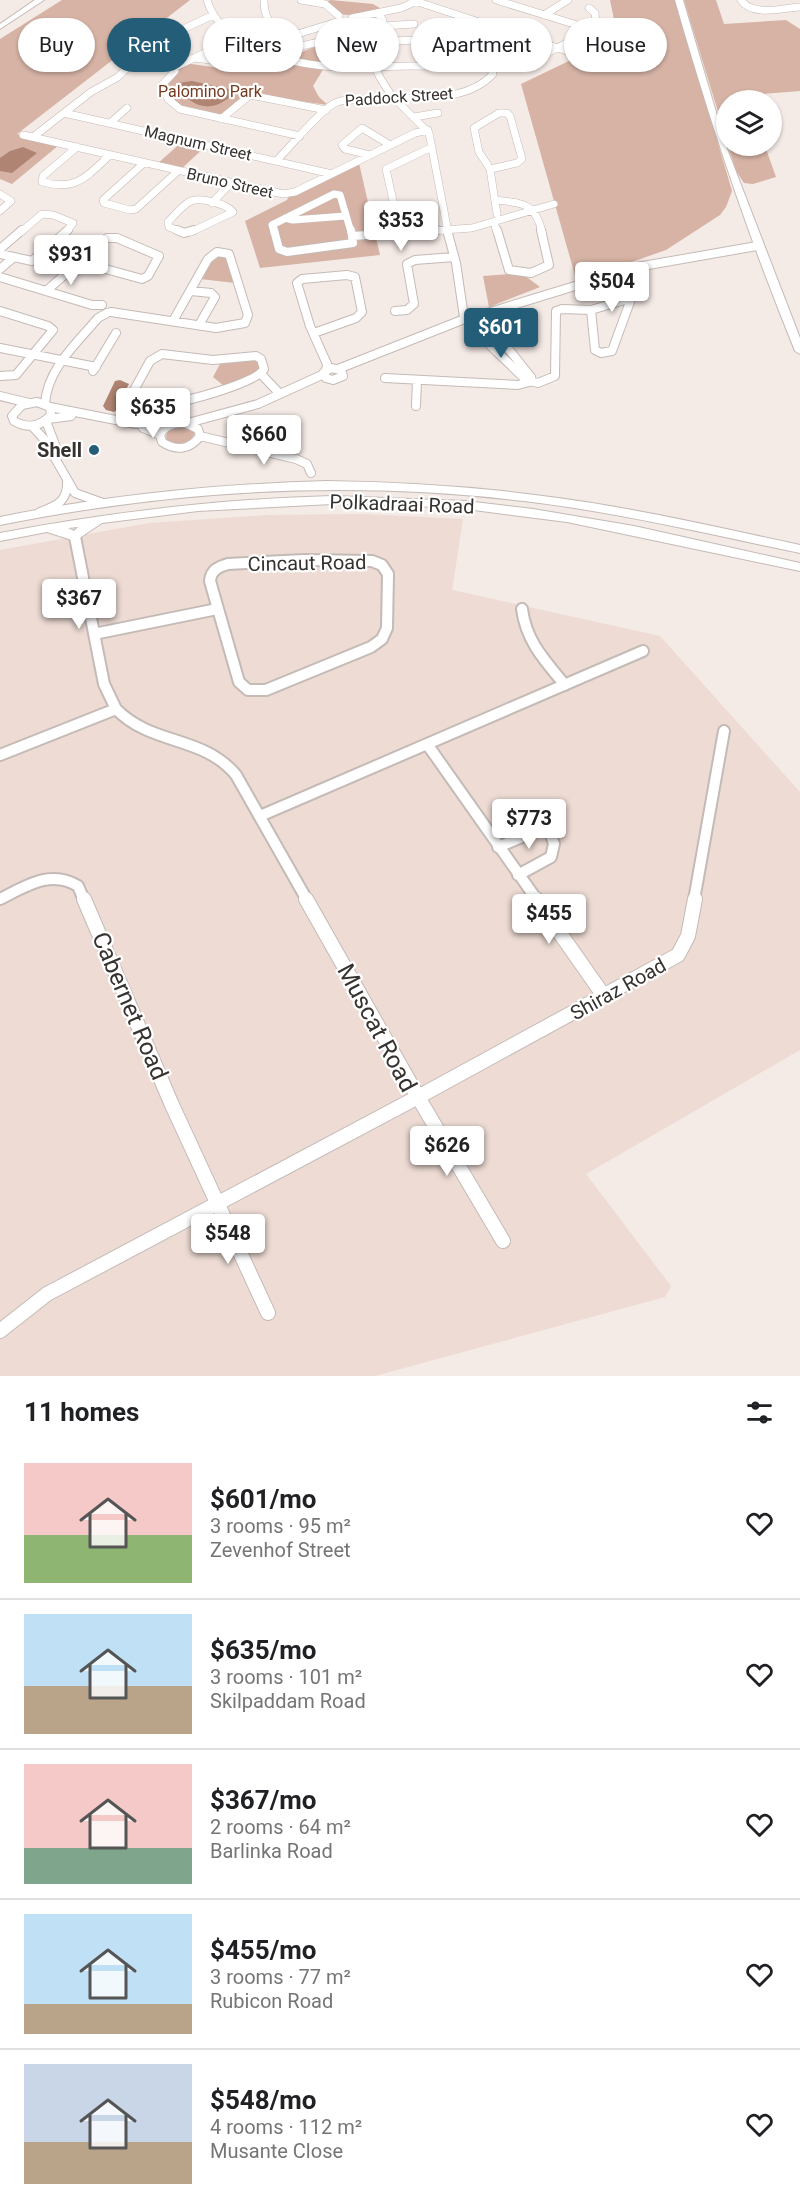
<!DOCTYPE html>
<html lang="en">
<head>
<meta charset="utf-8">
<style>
	body { margin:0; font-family:Roboto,sans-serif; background:#f6f6f6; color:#202124; height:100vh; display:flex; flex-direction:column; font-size:22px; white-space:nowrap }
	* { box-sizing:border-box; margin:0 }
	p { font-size:20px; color:#757577 }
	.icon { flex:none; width:33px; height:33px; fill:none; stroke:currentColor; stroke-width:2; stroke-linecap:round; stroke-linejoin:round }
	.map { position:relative; height:1376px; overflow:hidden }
	.side { display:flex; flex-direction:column; background:#fff; flex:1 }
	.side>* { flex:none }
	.hud { position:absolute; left:18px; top:18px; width:765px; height:54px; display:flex; gap:12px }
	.buttons { position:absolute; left:716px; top:90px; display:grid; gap:12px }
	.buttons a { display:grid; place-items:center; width:66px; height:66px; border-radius:50%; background:#fff; box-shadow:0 2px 4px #0004; font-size:30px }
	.price { position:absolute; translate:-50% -51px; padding:0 14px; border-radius:6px; background:#fff; color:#222; font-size:20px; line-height:39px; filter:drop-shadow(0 2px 3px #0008) }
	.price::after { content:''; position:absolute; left:50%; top:36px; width:18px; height:14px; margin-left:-9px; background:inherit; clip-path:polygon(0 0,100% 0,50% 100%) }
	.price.on { background:#245d77; color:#fff }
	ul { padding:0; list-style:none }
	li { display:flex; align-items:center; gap:18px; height:150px; padding:0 24px }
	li+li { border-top:2px solid #e0e0e0 }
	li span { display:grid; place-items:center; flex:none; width:168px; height:120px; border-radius:0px; color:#555 }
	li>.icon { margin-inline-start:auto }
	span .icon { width:72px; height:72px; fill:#fffc; stroke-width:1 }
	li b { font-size:26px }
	h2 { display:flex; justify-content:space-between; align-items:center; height:72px; padding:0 24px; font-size:26px }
	.pill { padding:0 21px; border-radius:27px; background:#fff; box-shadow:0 2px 4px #0004; font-size:21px; line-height:54px }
	.pill.on { background:#245d77; color:#fff }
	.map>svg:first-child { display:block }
</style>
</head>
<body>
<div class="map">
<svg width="800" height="1376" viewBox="0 0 800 1376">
	<rect width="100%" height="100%" fill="#f4eae6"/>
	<path fill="#eddbd4" d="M365,514L463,519L452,590L660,636L800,792V1050L586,1174L671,1286L665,1297L375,1376H0V550L149,523L267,515Z"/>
	<path fill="#d6b3a5" d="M62,0H190L17,134L59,145L12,184L0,179V39Z
		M331,0L373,4L385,11L346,15L341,14L327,1Z
		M610,0H676L732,191L726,207L720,215L666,250L586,278L576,279L521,84L598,47L578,40L594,29H616Z
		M684,0H716L724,24L786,20L800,29V91L748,95L749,100H726V138Z
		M319,45L336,55L342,53L347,56L342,58L345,60V66L287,58Z
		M270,56L324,68L313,86L319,97L328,105L247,94L219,116L177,106L164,88C166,78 176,68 185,63L239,71Z
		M183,141L206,146L180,170L157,164Z
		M728,146H765L776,177L753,184L744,183L736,171Z
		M359,163L380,255L260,268L245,221L287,200L289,196Z
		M216,255H226L235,283L200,279L211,260Z
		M510,274L524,275L540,287L489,307L483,276Z
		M257,359L260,371L224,386L213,377L221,362Z
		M184,426L195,433L189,442L177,445L167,441L166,436L168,431Z"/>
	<path fill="#af8472" d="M599,31H614L620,36V43L609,45L590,41Z
		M192,81L238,91C223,103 210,113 191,101C186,98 182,93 176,90L178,83Z
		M23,147L37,153L12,173L0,171V158L10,151Z
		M120,380L129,384L122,397V406L114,412L106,410L103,406L115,381Z"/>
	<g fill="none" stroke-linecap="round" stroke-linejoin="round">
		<g stroke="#c4bab6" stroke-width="8">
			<path id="street-far3" d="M207,0C221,47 290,64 334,67C360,69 386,66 412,66C448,66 485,69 522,61C549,55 572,40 596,26L595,13L589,8
				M264,0C264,22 272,24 288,37
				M301,0L325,4L339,16
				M412,0L576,54
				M496,0L590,29
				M741,0C752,17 783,8 800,7
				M544,15L568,0
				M352,18L401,8L419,0
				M347,23L366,42L379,76L391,95L429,133L448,232
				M383,26L414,24
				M359,33L379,30L383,26V20L377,13
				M236,38L175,67V71L162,85L168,99L180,109L300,136
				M282,39L301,46L329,40L352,54L371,53
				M366,42L470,38L482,36L496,28
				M255,47L337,22
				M142,54L175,67
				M194,58L236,63L263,50
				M64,113L332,174
				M499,113H507L510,116L522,159L517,163L490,169L479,152L474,128Z
				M414,117L438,113
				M221,119L250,95L326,110
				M110,123L127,108
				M23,135L283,194L295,192L415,133L428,130
				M33,137L91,92L118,77L152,44L213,15
				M77,147L43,176L42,182C77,191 86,177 110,155
				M370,155L345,149L342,145L362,128L390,145
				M277,160C292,145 316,115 333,104C341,99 355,99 365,99C405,96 464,106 493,74L489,66
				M144,163L103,200L104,203L130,210L136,209L178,171
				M490,169L497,214
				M0,194L11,201L0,211
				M495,200C522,203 535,202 542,232
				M212,203L231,183
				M285,218L293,220L345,216
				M494,222L497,232
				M21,232L42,214L53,215L73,223L66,232
				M181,232L169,227L168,222C174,216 181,207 189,202C198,196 227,204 233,212L191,232
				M274,232L272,225L334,194L340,195L351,232
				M400,232L386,169L432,147
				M414,232L472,228L554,204"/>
		</g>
		<g stroke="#c4bab6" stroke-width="10">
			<path id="street-far2" d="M177,230L184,233L194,230
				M274,230L279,249L287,252L353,243L351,230
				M399,230L400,233
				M447,230L456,263L464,317
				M497,230L509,270L531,273L549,265L541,230
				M353,236L437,230
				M0,249L22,230
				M0,254L32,261L68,230
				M0,269L13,258
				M0,277L92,305H102
				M46,291L107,238H117L159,256L148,276L142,279L80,262
				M191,291L211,293L215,297L199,325
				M591,310L595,350L601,353L612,351L638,280
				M0,311L48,326L53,330L16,375L0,376
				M395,311L407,310L414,304L407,264L415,260L454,257
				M111,312L216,328L245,323L248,315L229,254L217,252L208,259L173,321
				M477,316L637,267L757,246
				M481,321L486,329L507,347L531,377
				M469,325L526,380L538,383L555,376L556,311L562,309L591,310L631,298
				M314,333L356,318L362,312L355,277L347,275L302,279L297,283L310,326L327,364L326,371
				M0,348L96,367
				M162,354L213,360L256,356L261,359L264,369C256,383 186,402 168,403C157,404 147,401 136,398L133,392L150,361Z
				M331,368L341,370L343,376L333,380L326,378L324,372Z
				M338,369L462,320
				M93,371L116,333
				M261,374L280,394
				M385,378L518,385L529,382
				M0,396L29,403
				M37,402L50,407L51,415C40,427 28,429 14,421L12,416L22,405Z
				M45,404C47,369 77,343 98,318L107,313
				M416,406L417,381
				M50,407L136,424L171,425
				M48,419L71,416
				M46,421L57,450
				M185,423L198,429L200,436C190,450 176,451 162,442L160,435C165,425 174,423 185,423Z
				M188,423L258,404L324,374
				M32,426L44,439L75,493L103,503
				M143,428L160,435
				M200,436L296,459L307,464L311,473
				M40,512C57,506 68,501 67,481"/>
		</g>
		<g stroke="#c4bab6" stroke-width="14">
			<path id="street-far1" d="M75,537L104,684L116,709
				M304,560L372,561L382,565L388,574L387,628L382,639L371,647L266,690H248L239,682L210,581C211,570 218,567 228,564Z
				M522,609C526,641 545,661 565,685
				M94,634L217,609
				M427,744L537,900
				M0,755L116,709C152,746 203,735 236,775L307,900
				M260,816L643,651
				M498,847L548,826L554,844L551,857L518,875
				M0,899C26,886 51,869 78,886L84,900
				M694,900L724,731"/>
		</g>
		<g stroke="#c4bab6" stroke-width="16">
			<path id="street" d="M84,899L172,1105L268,1313
				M536,899L604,996
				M503,1241L418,1097L678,955L688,936L695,899
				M0,1331L47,1294L418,1097L306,899"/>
		</g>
		<g stroke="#c4bab6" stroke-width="2">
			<path id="secondary" d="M35,0H44L0,29V24Z
				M675,0H683L726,146L800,338V354L795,351C748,236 709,119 675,0Z
				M327,481C404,482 482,487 558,498C640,509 720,528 800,545V553C708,534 617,512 524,501C346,480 175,490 0,525V517C109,495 216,484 327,481Z
				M332,496L466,501L533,509L634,526L800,563V571L567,522L466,509L400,505L332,504L198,511L102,523L75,541L47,532L0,541V533C111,512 220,499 332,496ZM78,527L74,531L68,528Z"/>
		</g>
		<use href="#street-far3" stroke="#fff" stroke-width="7"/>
		<use href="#street-far2" stroke="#fff" stroke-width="8"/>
		<use href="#street-far1" stroke="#fff" stroke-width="10"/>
		<use href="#street" stroke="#fff" stroke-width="14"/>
		<use href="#secondary" fill="#fff" fill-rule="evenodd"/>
	</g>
	<circle fill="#245d77" stroke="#fff" stroke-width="2" cx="94" cy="450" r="6"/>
	<g text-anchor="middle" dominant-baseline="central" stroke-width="4.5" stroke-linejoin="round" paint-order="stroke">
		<g font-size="16" fill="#743b21" stroke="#fff">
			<text x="210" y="91">Palomino Park</text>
		</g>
		<g font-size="16" fill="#363230" stroke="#fff">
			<text transform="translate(399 97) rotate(-4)">Paddock Street</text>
			<text transform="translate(198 143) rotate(13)">Magnum Street</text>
			<text transform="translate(230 183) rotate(13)">Bruno Street</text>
		</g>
		<g font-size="20" font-weight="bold" fill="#363230" stroke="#fff" text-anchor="end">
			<text x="82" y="450">Shell</text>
		</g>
		<g font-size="20" fill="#363230" stroke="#fff">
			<text transform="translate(402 504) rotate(2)">Polkadraai Road</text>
			<text transform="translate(307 563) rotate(-1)">Cincaut Road</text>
			<text transform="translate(618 989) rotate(-29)">Shiraz Road</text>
		</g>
		<g font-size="24" fill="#363230" stroke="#fff">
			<text transform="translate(130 1006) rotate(67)">Cabernet Road</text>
			<text transform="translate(377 1028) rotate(62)">Muscat Road</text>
		</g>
	</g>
</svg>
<div class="buttons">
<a><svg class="icon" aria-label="layers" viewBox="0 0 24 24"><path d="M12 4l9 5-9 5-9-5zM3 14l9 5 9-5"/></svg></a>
</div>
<b class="price" style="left:401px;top:252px">$353</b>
<b class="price" style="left:71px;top:286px">$931</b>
<b class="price" style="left:612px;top:313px">$504</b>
<b class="price on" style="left:501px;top:359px">$601</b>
<b class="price" style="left:153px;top:439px">$635</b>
<b class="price" style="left:264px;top:466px">$660</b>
<b class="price" style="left:79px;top:630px">$367</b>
<b class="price" style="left:529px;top:850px">$773</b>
<b class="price" style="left:549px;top:945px">$455</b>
<b class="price" style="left:447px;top:1177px">$626</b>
<b class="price" style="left:228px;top:1265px">$548</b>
<div class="hud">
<a class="pill">Buy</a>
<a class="pill on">Rent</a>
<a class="pill">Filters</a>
<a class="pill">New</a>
<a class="pill">Apartment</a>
<a class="pill">House</a>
</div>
</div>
<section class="side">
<h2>11 homes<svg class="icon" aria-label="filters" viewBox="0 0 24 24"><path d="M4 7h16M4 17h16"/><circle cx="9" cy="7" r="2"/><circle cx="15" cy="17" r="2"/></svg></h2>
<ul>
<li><span style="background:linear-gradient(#f6c9c9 60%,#8fb573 0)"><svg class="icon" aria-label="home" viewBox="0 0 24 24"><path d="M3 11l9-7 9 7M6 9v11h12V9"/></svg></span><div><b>$601/mo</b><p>3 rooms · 95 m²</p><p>Zevenhof Street</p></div><svg class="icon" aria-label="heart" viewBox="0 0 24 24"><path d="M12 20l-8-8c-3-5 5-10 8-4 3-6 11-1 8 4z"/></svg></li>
<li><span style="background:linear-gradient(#bfe0f5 60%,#b9a48a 0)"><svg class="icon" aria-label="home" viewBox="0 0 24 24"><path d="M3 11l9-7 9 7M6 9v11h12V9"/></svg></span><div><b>$635/mo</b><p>3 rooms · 101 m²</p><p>Skilpaddam Road</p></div><svg class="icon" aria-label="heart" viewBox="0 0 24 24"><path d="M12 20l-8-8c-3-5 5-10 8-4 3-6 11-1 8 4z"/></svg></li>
<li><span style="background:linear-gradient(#f6c9c9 70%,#7fa58c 0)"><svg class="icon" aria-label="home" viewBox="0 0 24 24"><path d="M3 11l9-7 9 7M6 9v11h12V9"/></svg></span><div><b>$367/mo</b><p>2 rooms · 64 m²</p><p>Barlinka Road</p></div><svg class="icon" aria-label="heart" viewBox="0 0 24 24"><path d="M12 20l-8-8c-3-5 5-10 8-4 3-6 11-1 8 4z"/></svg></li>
<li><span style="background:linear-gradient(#bfe0f5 75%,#b9a48a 0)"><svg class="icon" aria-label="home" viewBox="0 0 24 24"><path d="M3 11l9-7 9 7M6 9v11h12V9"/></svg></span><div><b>$455/mo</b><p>3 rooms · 77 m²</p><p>Rubicon Road</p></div><svg class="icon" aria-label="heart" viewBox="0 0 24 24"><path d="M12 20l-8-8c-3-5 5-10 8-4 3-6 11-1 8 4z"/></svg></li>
<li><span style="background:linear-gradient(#c9d6e8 65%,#b9a48a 0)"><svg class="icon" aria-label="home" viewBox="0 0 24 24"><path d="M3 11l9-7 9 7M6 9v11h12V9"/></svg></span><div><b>$548/mo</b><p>4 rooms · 112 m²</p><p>Musante Close</p></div><svg class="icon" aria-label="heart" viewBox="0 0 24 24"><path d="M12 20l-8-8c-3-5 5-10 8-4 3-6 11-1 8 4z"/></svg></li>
</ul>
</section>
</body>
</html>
